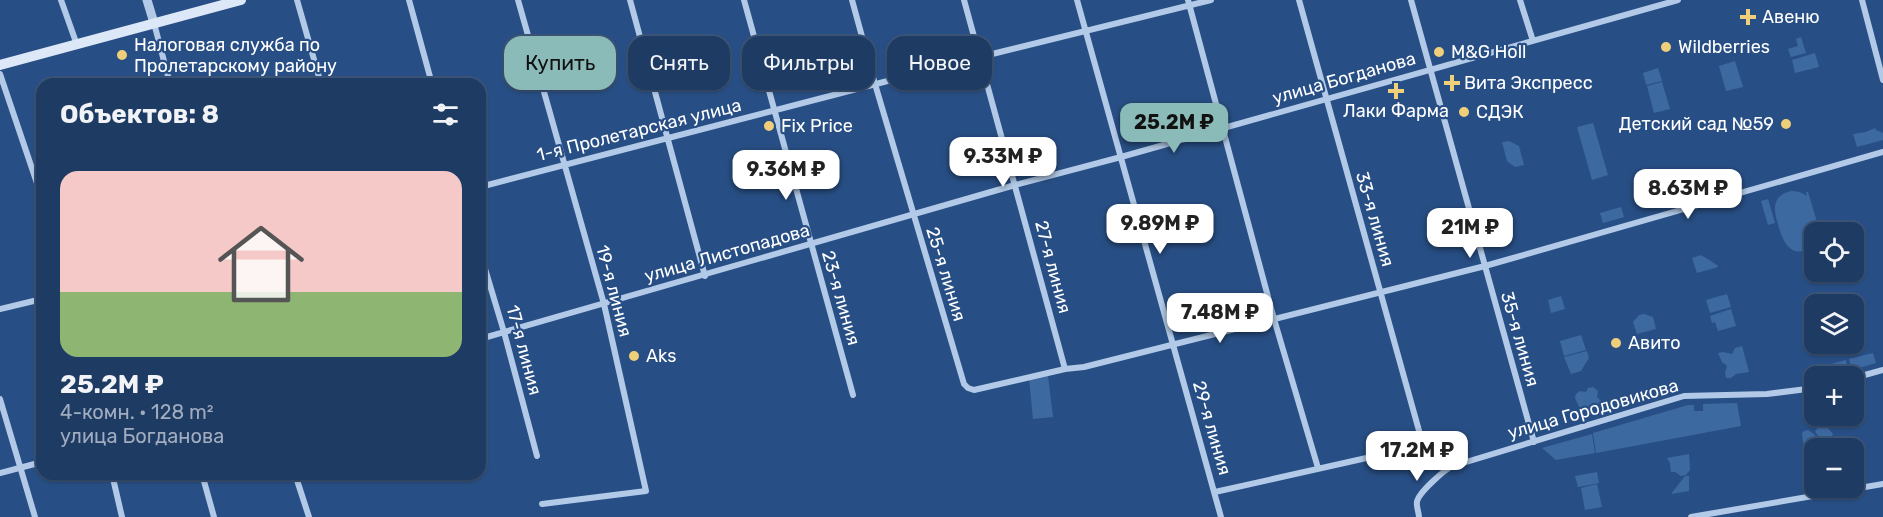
<!DOCTYPE html>
<html lang="ru">
<head>
<meta charset="utf-8">
<style>
	body { margin:0; font-family:Rubik,sans-serif; background:#26426a; color:#f1f3f6; height:100vh; display:flex; flex-direction:column; font-size:22px; white-space:nowrap }
	* { box-sizing:border-box; margin:0 }
	p { font-size:20px; color:#a1adbf }
	.icon { flex:none; width:33px; height:33px; fill:none; stroke:currentColor; stroke-width:2; stroke-linecap:round; stroke-linejoin:round }
	.map { position:relative; flex:1; overflow:hidden }
	.drawer { position:absolute; left:36px; top:78px; width:450px; height:402px; display:flex; flex-direction:column; background:#1e3b64; border-radius:18px; box-shadow:0 2px 4px #0004,0 0 0 2px #3c5578 }
	.drawer>* { flex:none }
	.hud { position:absolute; left:504px; top:36px; width:570px; height:54px; display:flex; gap:12px }
	.fabs { position:absolute; left:1804px; top:222px; display:grid; gap:12px }
	.fabs a { display:grid; place-items:center; width:60px; height:60px; border-radius:12px; background:#1e3b64; box-shadow:0 2px 4px #0004,0 0 0 2px #3c5578; font-size:30px }
	.price { position:absolute; translate:-50% -51px; padding:0 14px; border-radius:12px; background:#fff; color:#222; font-size:20px; line-height:39px; filter:drop-shadow(0 2px 3px #0008) }
	.price::after { content:''; position:absolute; left:50%; top:36px; width:18px; height:14px; margin-left:-9px; background:inherit; clip-path:polygon(0 0,100% 0,50% 100%) }
	.price.current { background:#8bbbb9; color:#111 }
	ul { padding:0; list-style:none }
	li { display:grid; align-content:center; gap:12px; height:318px; padding:0 24px }
	li span { display:grid; place-items:center; height:186px; border-radius:18px; color:#555 }
	li>.icon { margin-inline-start:auto }
	span .icon { width:108px; height:108px; fill:#fffc; stroke-width:1 }
	li b { font-size:26px }
	h2 { display:flex; justify-content:space-between; align-items:center; height:72px; padding:0 24px; font-size:26px }
	.tag { padding:0 21px; border-radius:18px; background:#1e3b64; box-shadow:0 2px 4px #0004,0 0 0 2px #3c5578; font-size:21px; line-height:54px }
	.tag.current { background:#8bbbb9; color:#111 }
	.map>svg:first-child { display:block }
</style>
</head>
<body>
<div class="map">
<svg width="1883" height="517" viewBox="0 0 1883 517">
	<rect width="100%" height="100%" fill="#284f85"/>
	<path fill="#3d69a1" d="M1801,37L1806,53L1791,57L1788,49L1798,46L1796,39Z
		M1815,53L1819,67L1795,73L1792,60Z
		M1735,61L1743,87L1726,91L1719,66Z
		M1658,68L1662,81L1646,85L1643,73Z
		M1662,82L1670,109L1654,113L1647,86Z
		M1593,123L1608,175L1592,180L1577,127Z
		M1875,128L1876,130L1883,133V140L1857,147L1853,134L1866,132Z
		M1509,141L1519,146L1524,165L1515,167L1507,161L1502,142Z
		M1694,169L1701,193L1661,204L1654,180Z
		M1792,191L1800,192L1807,196L1806,192H1808L1820,232H1815L1814,246C1792,261 1783,243 1778,224C1773,209 1772,195 1792,191Z
		M1768,199L1775,223L1768,225L1761,201Z
		M1621,207L1624,217L1603,223L1600,213Z
		M1701,255L1717,265L1718,267L1697,273L1692,258Z
		M1727,294L1731,307L1710,313L1706,300Z
		M1561,296L1565,309L1551,313L1548,300Z
		M1731,309L1736,326L1718,331L1715,322L1712,323L1710,316Z
		M1644,314L1653,317L1656,329L1637,334L1633,322L1639,315Z
		M1581,335L1586,350L1564,356L1560,341Z
		M1742,346L1749,372L1736,374L1731,378H1726L1725,373L1727,366L1722,362L1718,353L1723,352L1732,354L1735,348Z
		M1587,351L1589,358L1581,371L1571,374L1564,357Z
		M1873,353L1876,363L1852,370L1849,359Z
		M1846,360L1848,371L1826,376H1815V379L1812,380L1809,370Z
		M1048,376L1053,417L1033,419L1029,378Z
		M1593,387L1598,391L1597,397L1601,401L1600,405L1596,409L1590,407L1586,411H1581L1575,398L1576,394L1580,391L1586,392L1588,388Z
		M1737,403L1741,426L1596,453L1593,433L1688,405H1694V411H1703V404Z
		M1827,427L1833,434L1831,438L1824,440L1822,437L1818,436L1815,431L1818,428Z
		M1808,430L1815,435L1817,443L1813,448L1804,450L1802,433L1804,431Z
		M1592,434L1595,453L1556,460L1542,448Z
		M1814,449L1815,469C1806,467 1804,460 1804,451Z
		M1689,454L1690,470L1686,475L1681,476L1675,472H1671L1670,463L1667,458Z
		M1597,472L1599,483L1578,487L1575,476Z
		M1685,476H1689V491L1671,494Z
		M1597,484L1602,507L1585,510L1581,488Z"/>
	<g fill="none" stroke-linecap="round" stroke-linejoin="round">
		<path stroke="#b2cae7" stroke-width="6" d="M61,0L77,45
			M297,0L321,84
			M409,0L432,84
			M518,0L604,304L646,491L542,504
			M630,0L705,276
			M744,0L853,395
			M852,0L875,84L964,384L968,388L974,390L1065,369L1084,367L1485,266L1883,152
			M964,0L1065,369
			M1077,0L1221,517
			M1188,0L1274,319L1318,468
			M1299,0L1423,445
			M1411,0L1534,442
			M1520,0L1533,41
			M1862,0L1883,80
			M154,23L170,84
			M0,74L42,198
			M480,187L980,57L1211,0
			M480,252L504,332L537,456
			M0,309L42,299
			M480,339L1015,185L1121,157L1678,0
			M1854,378L1883,370
			M0,399L35,517
			M0,473L42,462
			M112,474L122,517
			M202,474L214,517
			M295,474L309,517
			M1215,492L1460,437
			M1419,517C1419,513 1416,506 1417,502C1418,493 1445,469 1453,466L1684,396L1767,394L1815,388
			M1691,517L1883,484"/>
		<path stroke="#b2cae7" stroke-width="9" d="M147,0L154,23"/>
		<path stroke="#dce7f7" stroke-width="10" d="M0,65L241,0"/>
	</g>
	<g fill="#efcf79" stroke="#284f85" stroke-width="2">
		<path d="M1745 8h6v6h6v6h-6v6h-6v-6h-6v-6h6z"/>
		<circle cx="1666" cy="47" r="6"/>
		<circle cx="1439" cy="52" r="6"/>
		<circle cx="122" cy="55" r="6"/>
		<path d="M1449 74h6v6h6v6h-6v6h-6v-6h-6v-6h6z"/>
		<path d="M1393 82h6v6h6v6h-6v6h-6v-6h-6v-6h6z"/>
		<circle cx="1464" cy="112" r="6"/>
		<circle cx="1786" cy="124" r="6"/>
		<circle cx="769" cy="126" r="6"/>
		<circle cx="1616" cy="343" r="6"/>
		<circle cx="634" cy="356" r="6"/>
	</g>
	<g text-anchor="middle" dominant-baseline="central" stroke-width="4.5" stroke-linejoin="round" paint-order="stroke">
		<g font-size="18" fill="#fff" stroke="#284f85" text-anchor="start">
			<text x="1762" y="17">Авеню</text>
			<text x="134" y="45">Налоговая служба по<tspan x="134" dy="21">Пролетарскому району</tspan></text>
			<text x="1678" y="47">Wildberries</text>
			<text x="1451" y="52">M&amp;G Holl</text>
			<text x="1464" y="83">Вита Экспресс</text>
			<text x="1396" y="111" text-anchor="middle">Лаки Фарма</text>
			<text x="1476" y="112">СДЭК</text>
			<text x="1774" y="124" text-anchor="end">Детский сад №59</text>
			<text x="781" y="126">Fix Price</text>
			<text x="1628" y="343">Авито</text>
			<text x="646" y="356">Aks</text>
		</g>
		<g font-size="18" fill="#fff" stroke="#284f85">
			<text transform="translate(1344 78) rotate(-16)">улица Богданова</text>
			<text transform="translate(639 130) rotate(-14)">1-я Пролетарская улица</text>
			<text transform="translate(1375 219) rotate(74)">33-я линия</text>
			<text transform="translate(727 253) rotate(-16)">улица Листопадова</text>
			<text transform="translate(1053 267) rotate(75)">27-я линия</text>
			<text transform="translate(946 274) rotate(73)">25-я линия</text>
			<text transform="translate(614 291) rotate(75)">19-я линия</text>
			<text transform="translate(841 298) rotate(74)">23-я линия</text>
			<text transform="translate(1520 339) rotate(74)">35-я линия</text>
			<text transform="translate(524 350) rotate(75)">17-я линия</text>
			<text transform="translate(1593 409) rotate(-16)">улица Городовикова</text>
			<text transform="translate(1212 428) rotate(74)">29-я линия</text>
		</g>
	</g>
</svg>
<div class="fabs">
<a><svg class="icon" aria-label="locate" viewBox="0 0 24 24"><circle cx="12" cy="12" r="6"/><path d="M12 2v4M12 18v4M2 12h4M18 12h4"/></svg></a>
<a><svg class="icon" aria-label="layers" viewBox="0 0 24 24"><path d="M12 4l9 5-9 5-9-5zM3 14l9 5 9-5"/></svg></a>
<a>+</a>
<a>−</a>
</div>
<b class="price current" style="left:1174px;top:154px">25.2M ₽</b>
<b class="price" style="left:1003px;top:188px">9.33M ₽</b>
<b class="price" style="left:786px;top:201px">9.36M ₽</b>
<b class="price" style="left:1688px;top:220px">8.63M ₽</b>
<b class="price" style="left:1160px;top:255px">9.89M ₽</b>
<b class="price" style="left:1470px;top:259px">21M ₽</b>
<b class="price" style="left:1220px;top:344px">7.48M ₽</b>
<b class="price" style="left:1417px;top:482px">17.2M ₽</b>
<div class="hud">
<a class="tag current">Купить</a>
<a class="tag">Снять</a>
<a class="tag">Фильтры</a>
<a class="tag">Новое</a>
</div>
<section class="drawer">
<h2>Объектов: 8<svg class="icon" aria-label="filters" viewBox="0 0 24 24"><path d="M4 7h16M4 17h16"/><circle cx="9" cy="7" r="2"/><circle cx="15" cy="17" r="2"/></svg></h2>
<ul>
<li><span style="background:linear-gradient(#f6c9c9 65%,#8fb573 0)"><svg class="icon" aria-label="home" viewBox="0 0 24 24"><path d="M3 11l9-7 9 7M6 9v11h12V9"/></svg></span><div><b>25.2M ₽</b><p>4-комн. · 128 m²</p><p>улица Богданова</p></div></li>
</ul>
</section>
</div>
</body>
</html>
